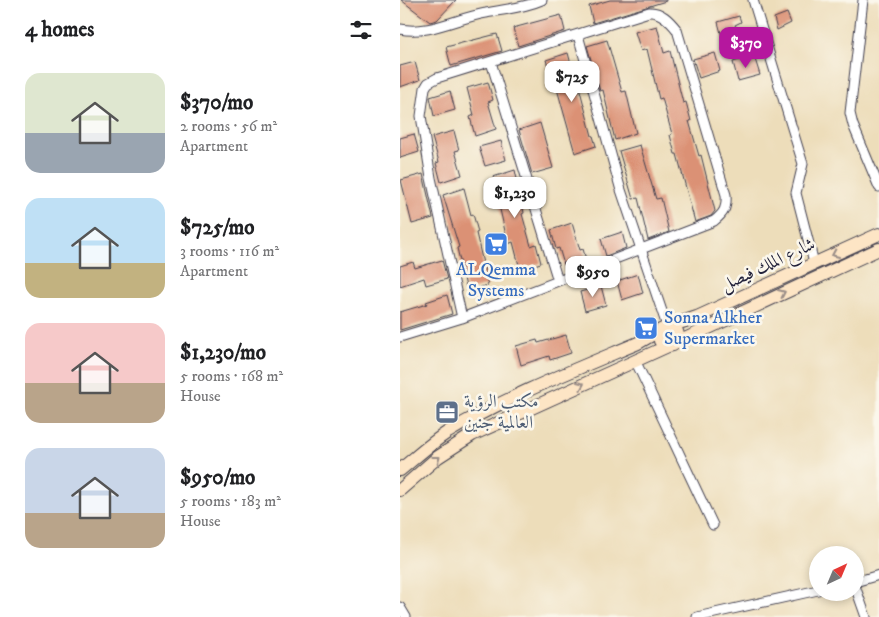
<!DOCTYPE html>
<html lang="en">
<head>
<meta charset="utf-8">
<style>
	body { margin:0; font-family:"IM FELL DW Pica",Amiri,serif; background:#f2f2f2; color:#202124; height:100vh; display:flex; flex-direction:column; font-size:19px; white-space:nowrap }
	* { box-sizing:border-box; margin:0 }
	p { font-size:16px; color:#757577 }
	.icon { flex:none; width:28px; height:28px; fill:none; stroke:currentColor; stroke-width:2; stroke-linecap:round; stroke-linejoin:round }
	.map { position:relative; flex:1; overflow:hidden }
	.drawer { display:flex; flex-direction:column; background:#fff; width:400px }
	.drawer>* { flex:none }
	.needle { width:32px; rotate:44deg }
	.fabs { position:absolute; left:409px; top:546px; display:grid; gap:10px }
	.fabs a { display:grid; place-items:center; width:55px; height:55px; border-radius:50%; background:#fff; box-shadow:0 2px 8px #0003; font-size:25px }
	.price { position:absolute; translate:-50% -42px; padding:0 11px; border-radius:10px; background:#fff; color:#222; font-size:16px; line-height:32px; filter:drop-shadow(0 1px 2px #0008) }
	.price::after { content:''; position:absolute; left:50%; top:30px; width:15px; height:11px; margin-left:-8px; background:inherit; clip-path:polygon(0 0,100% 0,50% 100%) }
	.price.current { background:#b5179e; color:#fff }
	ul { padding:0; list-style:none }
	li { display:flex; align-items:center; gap:15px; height:125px; padding:0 25px }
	li span { display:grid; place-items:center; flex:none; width:140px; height:100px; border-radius:15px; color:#555 }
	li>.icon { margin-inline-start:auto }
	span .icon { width:60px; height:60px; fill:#fffc; stroke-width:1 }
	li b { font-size:21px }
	h2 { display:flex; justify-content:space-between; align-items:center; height:60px; padding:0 25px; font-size:21px }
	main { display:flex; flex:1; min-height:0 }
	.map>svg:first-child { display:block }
</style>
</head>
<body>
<main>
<section class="drawer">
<h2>4 homes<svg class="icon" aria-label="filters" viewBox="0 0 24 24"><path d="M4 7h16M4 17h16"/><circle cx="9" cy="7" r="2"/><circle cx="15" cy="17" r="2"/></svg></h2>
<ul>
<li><span style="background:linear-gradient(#dfe7d0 60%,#9aa5b1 0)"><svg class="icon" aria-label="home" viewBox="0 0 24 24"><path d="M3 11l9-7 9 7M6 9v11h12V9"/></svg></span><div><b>$370/mo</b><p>2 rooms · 56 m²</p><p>Apartment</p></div></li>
<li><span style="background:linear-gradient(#bfe0f5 65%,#c2b280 0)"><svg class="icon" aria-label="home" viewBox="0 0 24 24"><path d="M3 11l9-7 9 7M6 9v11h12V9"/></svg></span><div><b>$725/mo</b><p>3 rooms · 116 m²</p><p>Apartment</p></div></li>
<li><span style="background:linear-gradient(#f6c9c9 60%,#b9a48a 0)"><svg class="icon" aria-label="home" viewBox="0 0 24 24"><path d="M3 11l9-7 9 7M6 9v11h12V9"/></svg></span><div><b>$1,230/mo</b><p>5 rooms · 168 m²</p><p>House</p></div></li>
<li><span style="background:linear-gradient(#c9d6e8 65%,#b9a48a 0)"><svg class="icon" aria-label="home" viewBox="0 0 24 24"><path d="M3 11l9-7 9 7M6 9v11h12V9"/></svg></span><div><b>$950/mo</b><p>5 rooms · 183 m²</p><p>House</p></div></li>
</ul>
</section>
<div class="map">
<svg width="479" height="617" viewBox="0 0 479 617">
	<rect width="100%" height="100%" fill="#fbf7ec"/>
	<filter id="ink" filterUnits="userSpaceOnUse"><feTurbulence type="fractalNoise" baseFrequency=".02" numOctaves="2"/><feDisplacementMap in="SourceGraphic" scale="10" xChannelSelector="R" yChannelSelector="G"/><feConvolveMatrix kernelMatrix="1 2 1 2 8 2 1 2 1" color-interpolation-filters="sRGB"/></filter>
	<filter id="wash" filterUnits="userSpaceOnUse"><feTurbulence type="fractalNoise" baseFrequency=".0096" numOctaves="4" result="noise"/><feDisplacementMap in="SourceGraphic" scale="20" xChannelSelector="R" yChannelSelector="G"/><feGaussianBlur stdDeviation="1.12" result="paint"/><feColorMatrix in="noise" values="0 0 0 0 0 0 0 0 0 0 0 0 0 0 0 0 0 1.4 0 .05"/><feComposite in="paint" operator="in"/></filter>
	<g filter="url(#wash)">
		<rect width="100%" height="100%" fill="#edddba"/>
		<g id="blocks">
			<path fill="#db9175" d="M1,0H56L37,20L30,22Z
				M210,0H266V1L193,23L189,6Z
				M387,13L391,23L377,30L374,18Z
				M161,15L165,31L118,46L113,28Z
				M339,16L341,22L335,25L340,36L323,41L318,22Z
				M257,26L264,53L270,51L283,103L286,102L291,121H289L299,156L301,155L315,211L311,216L295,222L277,154H275L270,135L272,134L262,98L259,99L247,49L241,51L235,32Z
				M97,34L102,51L51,66L46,47Z
				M207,40L222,92L226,91L236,133L215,140L203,90L200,91L187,46Z
				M168,53L175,79H177L192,136H193L196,146L175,153L154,78H152L146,60Z
				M315,53L320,71L299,78L293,59Z
				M354,56L360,75L338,81L333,62Z
				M15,62L20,80L0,87V66Z
				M88,82L93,100L88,102L96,129L75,136L70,117L74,115L67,88Z
				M50,91L55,110L34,116L30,97Z
				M140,123L153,168L132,174L119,130Z
				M54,131L59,150L55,151L62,175L41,182L36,163L39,162L32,137Z
				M14,134L19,152L0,158V138Z
				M101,141L106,160L85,166L79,147Z
				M240,145L256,199L261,198L269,232L248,240L238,198L233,199L219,151Z
				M115,170L124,213L122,214L131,246L136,244L141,263L120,269L113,242L108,244L98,201L100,200L93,177Z
				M23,174L33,218L12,224L1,180Z
				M64,188L71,215L73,214L78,232L76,233L88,285L67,291L57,248L59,247L43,195Z
				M172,223L180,250L183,249L187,263L166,271L159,248L156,249L151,230Z
				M222,232L226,248L206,256L201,239Z
				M42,260L47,279L26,285L24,278L0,286V266L13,262L15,268Z
				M238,274L243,293L222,300L217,281Z
				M201,286L206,305L185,311L180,292Z
				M47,295L52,314L0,330V312L27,304L26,302Z
				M166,335L171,353L150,360L149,356L121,365L116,346L137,340L138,343Z"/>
		</g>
	</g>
	<g filter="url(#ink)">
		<use href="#blocks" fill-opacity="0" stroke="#403e4e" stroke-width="1"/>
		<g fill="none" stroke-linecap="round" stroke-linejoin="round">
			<g stroke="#403e4e" stroke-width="11">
				<path id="minor" d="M353,0L403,164L396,193L414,263
					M463,0L450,113L453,125L479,187
					M249,12C261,11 270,21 277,30L326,195C327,208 324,213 314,221L62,318L31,178L21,116L25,88L28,83L37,78Z
					M0,29C29,35 57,18 86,13C105,9 124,8 142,0
					M178,35L220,187L267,326
					M91,62L158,281
					M0,337L62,318
					M235,360L313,525
					M455,582L479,575
					M455,586L466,617
					M0,607L6,617
					M297,617L418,590"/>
			</g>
			<g stroke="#403e4e" stroke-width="14">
				<path id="secondary" d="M270,326L297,317L479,234
					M274,344L479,249
					M0,470C16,457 31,443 48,432C108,396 174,370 238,343C244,340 266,326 269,326C286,328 276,357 260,341V332
					M0,490L38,457L72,435L268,346"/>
			</g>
			<use href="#minor" stroke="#fff" stroke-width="9"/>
			<use href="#secondary" stroke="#fde5c5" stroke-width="12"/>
		</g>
		<defs><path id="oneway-chevron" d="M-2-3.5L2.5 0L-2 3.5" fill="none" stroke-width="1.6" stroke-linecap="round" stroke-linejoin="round" transform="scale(1.25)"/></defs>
		<g stroke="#9a8d87">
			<use href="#oneway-chevron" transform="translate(435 254) rotate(156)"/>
			<use href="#oneway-chevron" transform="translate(382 293) rotate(-25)"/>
			<use href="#oneway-chevron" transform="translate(181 385) rotate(-24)"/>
			<use href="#oneway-chevron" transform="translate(37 459) rotate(-37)"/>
		</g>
	</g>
	<defs>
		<g id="supermarket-square" transform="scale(1.25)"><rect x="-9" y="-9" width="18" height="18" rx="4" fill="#3f7fe0" stroke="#fbf7ec"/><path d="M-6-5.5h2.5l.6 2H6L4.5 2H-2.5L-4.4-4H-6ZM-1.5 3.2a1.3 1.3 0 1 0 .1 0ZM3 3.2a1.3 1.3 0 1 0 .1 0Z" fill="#fff"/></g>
		<g id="office-square" transform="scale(1.25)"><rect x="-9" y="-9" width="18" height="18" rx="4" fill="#5c6f8a" stroke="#fbf7ec"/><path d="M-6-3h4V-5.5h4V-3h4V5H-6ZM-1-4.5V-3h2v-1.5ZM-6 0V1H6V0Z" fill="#fff"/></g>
	</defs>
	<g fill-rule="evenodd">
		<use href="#supermarket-square" x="96" y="244"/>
		<use href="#supermarket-square" x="246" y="328"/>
		<use href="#office-square" x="47" y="412"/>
	</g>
	<g text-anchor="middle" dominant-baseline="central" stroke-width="5" stroke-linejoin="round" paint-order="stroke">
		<g font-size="18" fill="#22223b" stroke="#fbf7ec">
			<text transform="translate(368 265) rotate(-25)">شارع الملك فيصل</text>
		</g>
		<g font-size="18" fill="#366cbe" stroke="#fbf7ec">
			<text x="96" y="270">ALQemma<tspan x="96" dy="21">Systems</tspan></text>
			<text x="264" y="318" text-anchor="start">Sonna Alkher<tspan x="264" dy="21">Supermarket</tspan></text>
		</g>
		<g font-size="18" fill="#4e5e75" stroke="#fbf7ec" text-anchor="start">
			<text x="64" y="402">مكتب الرؤية<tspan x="64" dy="21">العالمية جنين</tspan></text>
		</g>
	</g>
</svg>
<div class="fabs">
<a><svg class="needle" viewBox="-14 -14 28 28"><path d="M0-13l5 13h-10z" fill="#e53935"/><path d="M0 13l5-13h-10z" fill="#757577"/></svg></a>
</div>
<b class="price current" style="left:346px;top:69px">$370</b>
<b class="price" style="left:172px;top:103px">$725</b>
<b class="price" style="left:115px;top:219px">$1,230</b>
<b class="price" style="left:193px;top:298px">$950</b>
</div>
</main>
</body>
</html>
